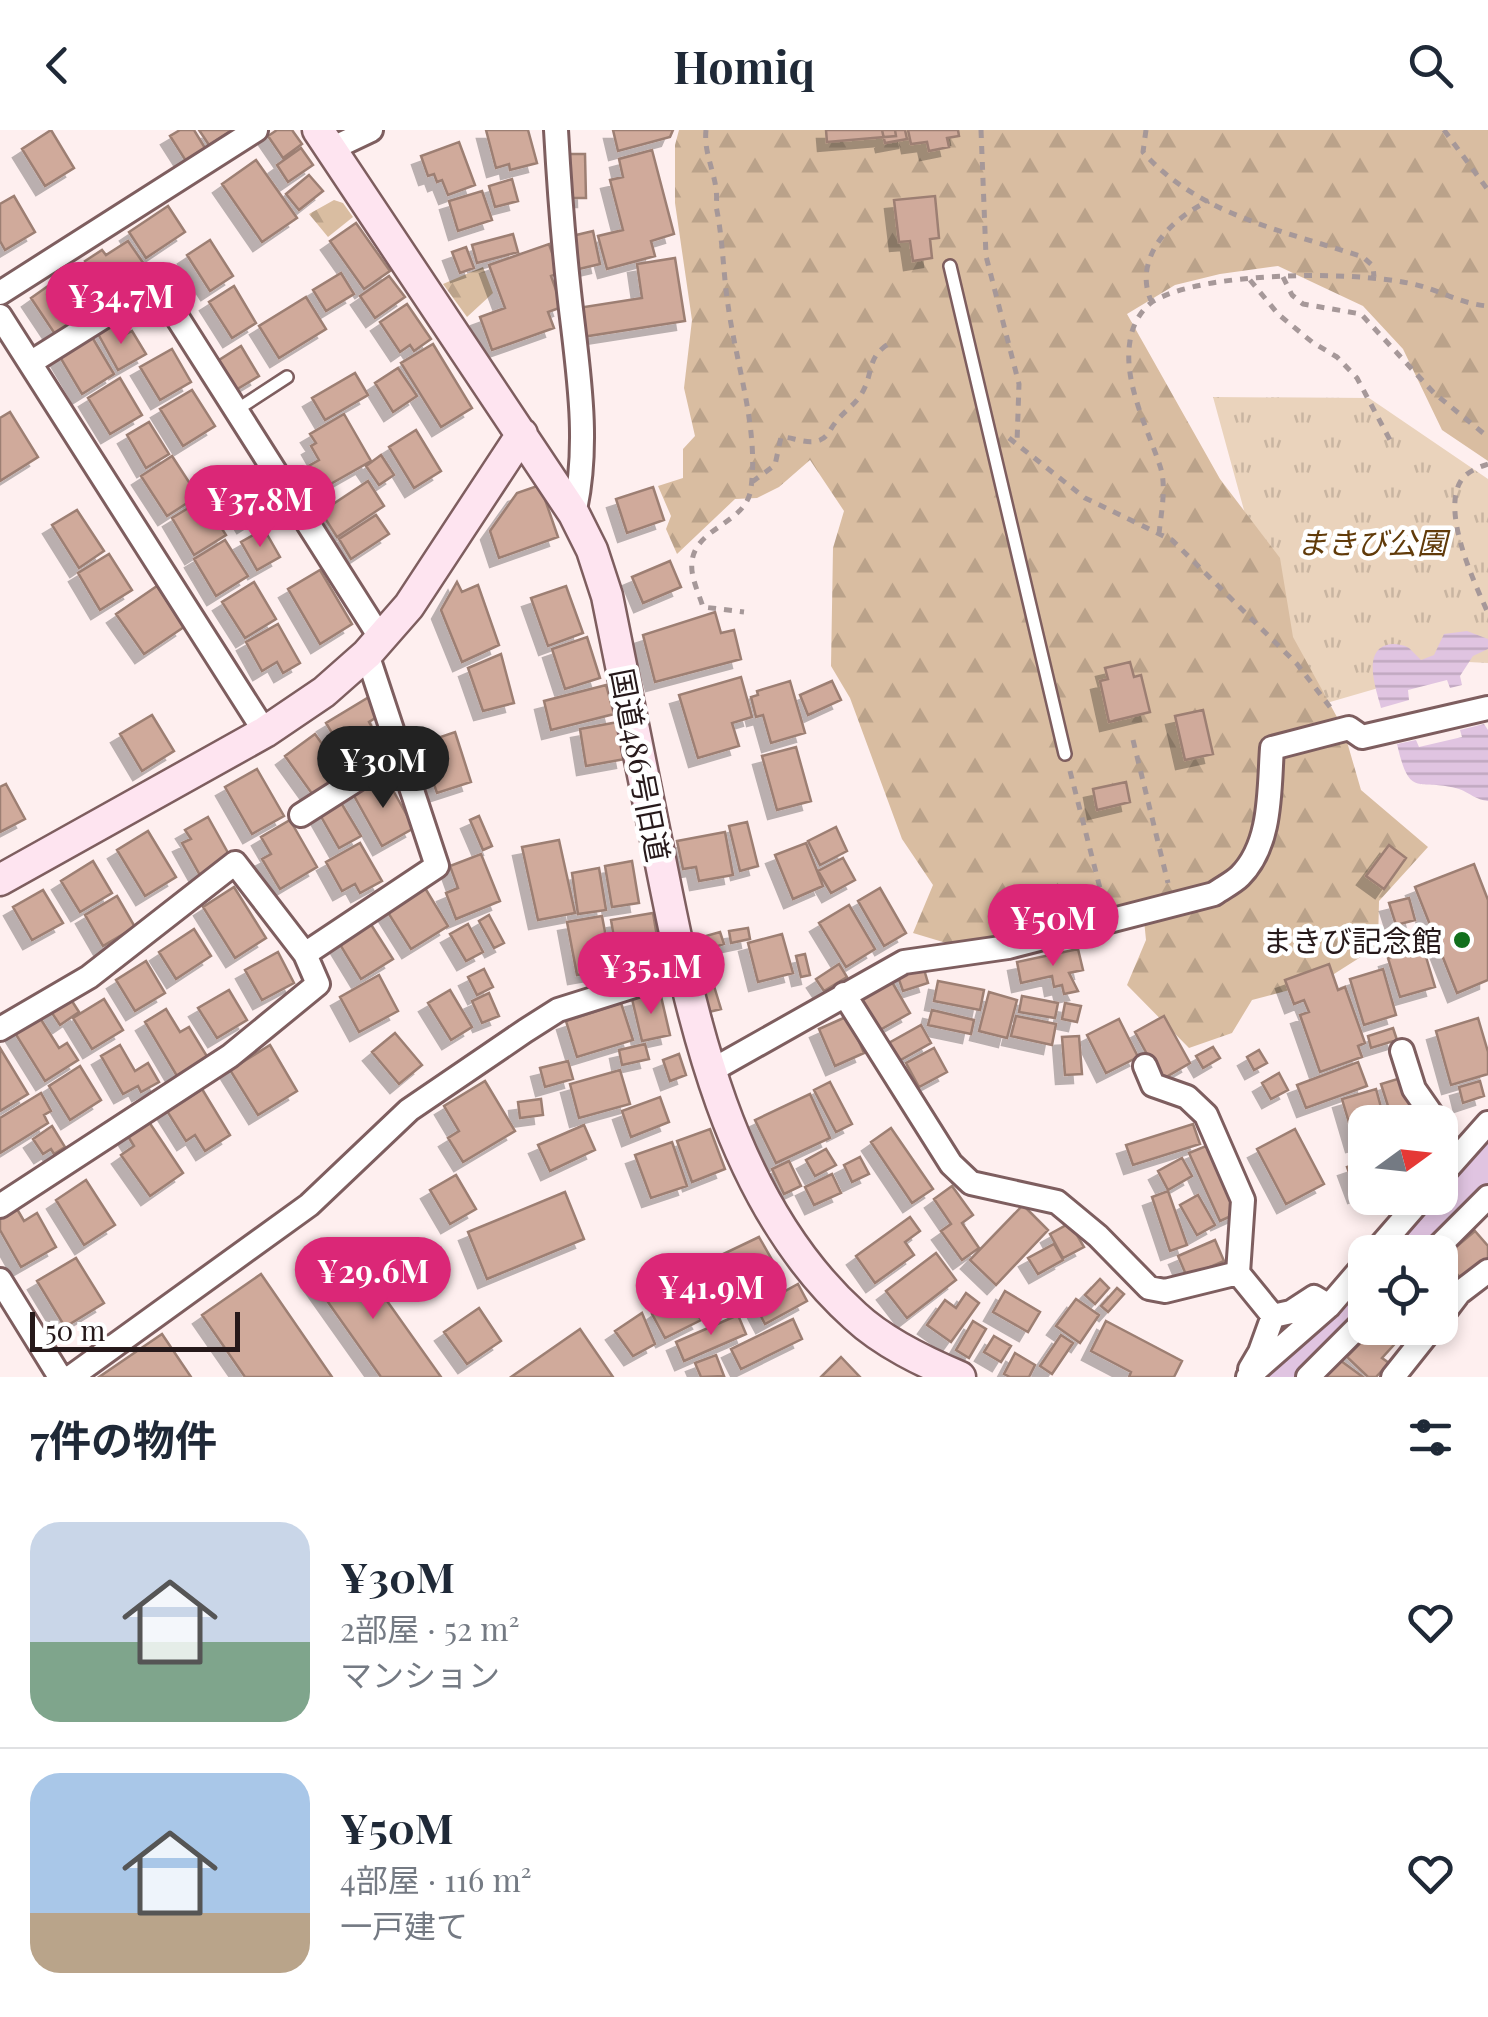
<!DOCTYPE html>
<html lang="ja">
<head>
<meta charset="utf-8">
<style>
	body { margin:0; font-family:"Playfair Display","Noto Sans JP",serif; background:#f6f6f7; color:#1f2937; height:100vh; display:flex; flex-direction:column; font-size:38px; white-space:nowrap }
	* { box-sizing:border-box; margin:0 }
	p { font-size:32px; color:#747a83 }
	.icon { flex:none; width:55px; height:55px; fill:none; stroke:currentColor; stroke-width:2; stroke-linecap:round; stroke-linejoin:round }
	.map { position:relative; height:1247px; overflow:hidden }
	.sheet { display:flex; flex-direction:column; background:#fff; flex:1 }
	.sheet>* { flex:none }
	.needle { width:65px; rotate:75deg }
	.tools { position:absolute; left:1348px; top:975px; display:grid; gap:20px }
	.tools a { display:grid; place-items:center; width:110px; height:110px; border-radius:20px; background:#fff; box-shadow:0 5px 15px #0003; font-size:50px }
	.scale { position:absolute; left:30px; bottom:25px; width:210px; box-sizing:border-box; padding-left:10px; border:5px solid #26191a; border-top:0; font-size:28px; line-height:35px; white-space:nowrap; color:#26191a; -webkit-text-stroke:8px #fff; paint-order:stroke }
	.price { position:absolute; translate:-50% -85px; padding:0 22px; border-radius:35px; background:#db2777; color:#fff; font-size:32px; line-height:65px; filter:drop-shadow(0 2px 5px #0008) }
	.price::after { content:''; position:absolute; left:50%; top:60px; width:30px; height:22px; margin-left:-15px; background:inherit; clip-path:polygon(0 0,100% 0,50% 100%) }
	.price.on { background:#222; color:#fff }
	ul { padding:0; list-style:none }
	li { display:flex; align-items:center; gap:30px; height:250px; padding:0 30px }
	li+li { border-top:2px solid #e0e1e3 }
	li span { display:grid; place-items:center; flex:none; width:280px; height:200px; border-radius:30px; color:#555 }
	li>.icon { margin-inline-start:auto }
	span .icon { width:120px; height:120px; fill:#fffc; stroke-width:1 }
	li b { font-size:42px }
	h2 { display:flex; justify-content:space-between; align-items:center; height:120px; padding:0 30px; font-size:42px }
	header { display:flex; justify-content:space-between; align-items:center; height:130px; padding:0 30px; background:#fff; font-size:45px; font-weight:700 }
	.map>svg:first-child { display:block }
</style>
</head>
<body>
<header><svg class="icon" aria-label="back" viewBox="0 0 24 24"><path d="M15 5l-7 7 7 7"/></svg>Homiq<svg class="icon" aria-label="search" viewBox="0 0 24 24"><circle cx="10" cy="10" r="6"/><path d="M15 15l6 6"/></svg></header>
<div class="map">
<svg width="1488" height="1247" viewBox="0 0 1488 1247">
	<defs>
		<pattern id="grass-tufts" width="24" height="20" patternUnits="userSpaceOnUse" patternTransform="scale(2.5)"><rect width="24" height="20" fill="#ead3bc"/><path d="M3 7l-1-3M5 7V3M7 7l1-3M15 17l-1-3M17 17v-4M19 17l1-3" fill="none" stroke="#c9b5a1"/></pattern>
		<pattern id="forest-firs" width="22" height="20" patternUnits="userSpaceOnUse" patternTransform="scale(2.5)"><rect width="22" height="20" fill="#d9bda1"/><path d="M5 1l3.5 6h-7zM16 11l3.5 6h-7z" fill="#baa28a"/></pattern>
		<pattern id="water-rules" width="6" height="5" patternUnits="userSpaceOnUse" patternTransform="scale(2.5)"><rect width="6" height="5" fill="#e0c4e1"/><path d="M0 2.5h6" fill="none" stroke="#c0a8c0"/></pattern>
		<filter id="shadow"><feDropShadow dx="-9" dy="9" stdDeviation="0" flood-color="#0004"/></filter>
	</defs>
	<rect width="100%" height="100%" fill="#feefef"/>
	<path fill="url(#grass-tufts)" d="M1213,267L1369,268L1488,349V533L1468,532L1299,581Z"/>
	<path fill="url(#forest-firs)" d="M679,0H1488V331L1442,300L1403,219L1363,176L1278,136L1220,144L1175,155L1127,184L1220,349L1280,428L1293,507L1343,598L1361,660L1428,717L1379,771L1378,816L1323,851L1252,870L1232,903L1189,918L1127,855L1146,810L1142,770L973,812H943L913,803L933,755L902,709L850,568L831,536L833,418L844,381L810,330L779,357L757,368L735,369L677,424L666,399L671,386L658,356L683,348V319L695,306L684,258L692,190L675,73V15Z
		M334,70L343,73L353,87L328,107L309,84Z
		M483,137L493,163L467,187L443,154Z"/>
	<path fill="url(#water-rules)" d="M1467,501L1488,509V519L1473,526L1460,546L1462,555L1450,558L1447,550L1408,560L1409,570L1381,578C1376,559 1360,516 1393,514C1398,514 1404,515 1409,518C1413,522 1417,526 1421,530L1434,525L1444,504Z
		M1484,594L1488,600V671C1476,670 1470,663 1459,659C1418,647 1410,671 1397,614L1416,610L1419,617L1462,607L1460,600Z"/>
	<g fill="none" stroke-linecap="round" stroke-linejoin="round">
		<path stroke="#e0c4e1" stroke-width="50" d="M1405,1122L1488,1035
			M1281,1247L1365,1164"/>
	</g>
	<path fill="#d0aa9b" stroke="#9d7f73" stroke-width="2.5" filter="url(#shadow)" d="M51,0L74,38L45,56L22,19Z
		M180,0H194L205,18L186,31L170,6Z
		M199,0H232L209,15Z
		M277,0H292L302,14L283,28L268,6Z
		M486,0H528L537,33L510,40L509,34L496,38Z
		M613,0H673L670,7L618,21Z
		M826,0H895L896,6L827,12Z
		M882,0H905L907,9L885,13Z
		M908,0H958L959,6L947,8L949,17L929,21L927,12L911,14Z
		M459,12L475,55L448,65L442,50L437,52L434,44L428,46L421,26Z
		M301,18L313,35L288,52L277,35Z
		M652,20L674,104L651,111L655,126L607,139L598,106L623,100L610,50L623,47L619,29Z
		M566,24H585L586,68H567Z
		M256,30L297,88L262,112L222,54Z
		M309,45L323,61L299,80L286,64Z
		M512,49L518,71L495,77L489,56Z
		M482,61L492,90L458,101L449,71Z
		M14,66L35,102L5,120L0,111V74Z
		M935,66L939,108L930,109L932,128L913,131L910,111L899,112L894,70Z
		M168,76L185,102L146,128L129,102Z
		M356,93L390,141L364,159L330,111Z
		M593,101L600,134L579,139L572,106Z
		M513,104L518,122L477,133L472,115Z
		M210,110L233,146L210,161L187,125Z
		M128,111L146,137L106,163L85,131L102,120L106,125Z
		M549,114L559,143L551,146L562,177L548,182L554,198L492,220L480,187L505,178L489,135Z
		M466,117L474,138L460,143L452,122Z
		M675,128L685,191L582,207L578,178L642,168L637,134Z
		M341,143L354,164L326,181L313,160Z
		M65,144L90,181L55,204L31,168Z
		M389,146L405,167L375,188L360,166Z
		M234,156L256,193L232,208L209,172Z
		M306,167L326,199L279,228L259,196Z
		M407,174L431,209L414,221L410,215L400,222L380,192Z
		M112,194L120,207L132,201L146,224L118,240L97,202Z
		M92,207L114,244L82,264L60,227Z
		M433,214L472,278L441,297L401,233Z
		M241,216L259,246L234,261L216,232Z
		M172,219L191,252L160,270L140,237Z
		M398,238L417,266L393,282L375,253Z
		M355,243L368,265L325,290L312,268Z
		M120,248L142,285L110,304L88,268Z
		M192,260L215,296L183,316L160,279Z
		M10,282L38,327L0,351V288Z
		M344,284L371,331L304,369L291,346L319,330L311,316L316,313L310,304Z
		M149,292L169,324L146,338L127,305Z
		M416,300L441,341L414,358L389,317Z
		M381,325L394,345L379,355L366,336Z
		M172,326L198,366L167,386L141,346Z
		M256,337L278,374L246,394L224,357Z
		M368,351L384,376L337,407L321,382Z
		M540,355L558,407L499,428L490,401L517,363Z
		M653,357L664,390L627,403L616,369Z
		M203,369L226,405L194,425L172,388Z
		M77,380L104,421L79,438L52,395Z
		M376,385L389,404L351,429L339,409Z
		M264,399L280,427L257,440L241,412Z
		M225,410L248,446L216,466L194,429Z
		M109,424L132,460L100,480L78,443Z
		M670,431L681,457L643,473L632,447Z
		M320,440L352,494L320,514L288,459Z
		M254,452L276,489L245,508L222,472Z
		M457,452L462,462L478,455L499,515L462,532L441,480Z
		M157,456L184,497L144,524L116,484Z
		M566,456L583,503L548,516L531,468Z
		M715,482L721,503L734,500L741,529L655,552L643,505Z
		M278,494L300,533L283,543L277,532L262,541L246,512Z
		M587,507L600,548L565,559L552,519Z
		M501,524L514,573L483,581L468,538Z
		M1130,532L1134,547L1141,545L1150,582L1109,592L1100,551L1108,549L1105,538Z
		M741,547L752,587L732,593L739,616L698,628L679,565Z
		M790,551L805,603L771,613L763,585L756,587L751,567L758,565L757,561Z
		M832,551L841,570L808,585L800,565Z
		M606,555L614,584L551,600L544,571Z
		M369,567L380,585L369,592L380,611L348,630L326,593Z
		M1203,580L1213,624L1185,630L1175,586Z
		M152,585L174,621L142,641L120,604Z
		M618,592L625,629L586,636L580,599Z
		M455,602L471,652L437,663L420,614Z
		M315,604L343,643L313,665L285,626Z
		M796,617L811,671L777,680L762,626Z
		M257,639L284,686L252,704L225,657Z
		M385,646L414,698L382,716L353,664Z
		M1126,652L1130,672L1097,680L1093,659Z
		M6,654L25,689L0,702V657Z
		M340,671L361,706L339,718L319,683Z
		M479,686L492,716L483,720L470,690Z
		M208,687L232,730L201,747L182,713L191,709L185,700Z
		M290,690L317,737L280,759L262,729L271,724L261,707Z
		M747,692L758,736L740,741L729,696Z
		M836,697L847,721L820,735L808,711Z
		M148,701L176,747L145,766L117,720Z
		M725,702L733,745L699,751L696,737L683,739L677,711Z
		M559,710L575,783L538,790L522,717Z
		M360,713L382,751L360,763L355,754L342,761L326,732Z
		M806,713L823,756L793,769L775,725Z
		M1389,715L1406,728L1384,759L1366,746Z
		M481,724L500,771L456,789L446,763L458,758L450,736Z
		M843,728L855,750L831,763L818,741Z
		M93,731L112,763L80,782L61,751Z
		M632,731L639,773L612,777L605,736Z
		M1474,734L1488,770V850L1457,863L1415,757Z
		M599,738L606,780L578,784L572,743Z
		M234,757L266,808L235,828L203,777Z
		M425,758L448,796L411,819L387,781Z
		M880,758L906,803L884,816L858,771Z
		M43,760L63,793L32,810L13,777Z
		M117,766L135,797L103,816L85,785Z
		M1409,768L1415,790L1396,795L1389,773Z
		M849,775L875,819L846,837L819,793Z
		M653,783L661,830L619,837L611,790Z
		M489,785L504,813L494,818L479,791Z
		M602,786L612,839L577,845L567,792Z
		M370,793L393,829L361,849L339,813Z
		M468,794L483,822L466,831L450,804Z
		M748,798L750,809L731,813L729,801Z
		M194,799L211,826L176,849L159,822Z
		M720,802L724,814L706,820L702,807Z
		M782,804L793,843L758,852L748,813Z
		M1423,817L1435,857L1400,867L1388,828Z
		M1078,819L1083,840L1069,843L1078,861L1064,864L1062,855L1054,857L1052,846L1021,853L1017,832Z
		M278,822L294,853L262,870L245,840Z
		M805,824L810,845L801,847L796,826Z
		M146,831L165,863L135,881L116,850Z
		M839,834L847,847L824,861L816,849Z
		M1329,834L1338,860L1345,857L1365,913L1358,916L1362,927L1320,942L1300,885L1309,882L1304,870L1294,874L1285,850Z
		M923,836L928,853L903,861L897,844Z
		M484,839L493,857L477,865L468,847Z
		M1383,839L1396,885L1364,895L1350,849Z
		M379,845L398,881L359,902L340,867Z
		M938,851L984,860L980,880L934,871Z
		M892,852L910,883L878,901L861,869Z
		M714,856L721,879L709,882L702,859Z
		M229,860L247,890L217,908L198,878Z
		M450,860L472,897L451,910L428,873Z
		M660,862L670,905L642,911L632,869Z
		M989,862L1017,870L1007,908L979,901Z
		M489,863L499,886L482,893L472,871Z
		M1022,866L1058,873L1055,888L1019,882Z
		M70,868L79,882L60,895L50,880Z
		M104,869L123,900L92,919L73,888Z
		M621,873L633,910L577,927L566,891Z
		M1065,873L1081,876L1077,892L1062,889Z
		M166,879L180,902L189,897L208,928L177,946L145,892Z
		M932,880L974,890L971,904L928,895Z
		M848,886L864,923L835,936L819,899Z
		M1016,886L1056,894L1052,915L1011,906Z
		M1164,886L1190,933L1161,950L1135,902Z
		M40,888L59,918L67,913L78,930L45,951L15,903Z
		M1478,888L1488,922V944L1451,955L1436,901Z
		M1119,889L1138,927L1106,943L1087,905Z
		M921,895L931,913L897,932L887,914Z
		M1393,898L1397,910L1371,918L1368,906Z
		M395,903L422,935L399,954L372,922Z
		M1079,906L1082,944L1065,945L1062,907Z
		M645,914L649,929L622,935L619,920Z
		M120,915L135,941L148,933L159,952L141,962L138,956L123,964L101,926Z
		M270,915L297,961L258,985L230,940Z
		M1213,917L1220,928L1203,938L1196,926Z
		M0,918L28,964L0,981Z
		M934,918L947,942L919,957L906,933Z
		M1259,920L1267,933L1254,940L1247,927Z
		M679,924L686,945L670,951L663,930Z
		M568,931L573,949L545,957L540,938Z
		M1358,932L1367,956L1306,978L1297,955Z
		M80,936L101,970L70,990L49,956Z
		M620,940L630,974L579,988L570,954Z
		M1279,943L1288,960L1271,969L1262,953Z
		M1404,947L1417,989L1393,992L1381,954Z
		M485,951L515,1001L463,1032L448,1008L459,1001L444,976Z
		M1480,951L1484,966L1463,973L1459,957Z
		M830,952L852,994L836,1002L814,960Z
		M202,959L230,1005L205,1021L195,1005L186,1011L167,981Z
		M1376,959L1385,992H1365V1019L1363,1011L1355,1013L1342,969Z
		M41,963L51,981L44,985L48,993L0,1023V988Z
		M810,964L830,1008L776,1033L755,990Z
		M660,967L669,992L631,1007L622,981Z
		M541,969L543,985L520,988L518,972Z
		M147,989L183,1043L150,1066L121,1025L134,1016L126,1003Z
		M1193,994L1200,1014L1133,1035L1126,1015Z
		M584,995L595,1020L550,1041L538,1015Z
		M52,996L65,1017L54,1024L51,1019L43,1024L33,1009Z
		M891,998L933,1059L912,1073L871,1012Z
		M710,999L725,1039L692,1052L677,1011Z
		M1295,999L1324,1054L1286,1074L1257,1019Z
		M672,1012L687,1056L651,1068L635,1025Z
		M1206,1016L1238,1083L1220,1091L1189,1023Z
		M826,1019L836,1035L815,1046L806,1030Z
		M860,1027L869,1044L852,1052L844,1035Z
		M1182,1028L1192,1046L1168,1060L1158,1041Z
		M789,1031L801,1056L784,1064L772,1039Z
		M1365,1031V1061L1357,1064L1347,1037Z
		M832,1044L841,1063L814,1075L805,1057Z
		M456,1045L476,1079L450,1094L430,1060Z
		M86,1050L115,1095L84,1115L56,1070Z
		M952,1056L973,1085L962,1093L979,1118L962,1130L941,1101L951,1094L934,1069Z
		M1168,1061L1187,1115L1170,1121L1152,1067Z
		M565,1062L584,1109L487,1149L468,1102Z
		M1198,1065L1215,1095L1197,1105L1180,1075Z
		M1023,1075L1048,1100L996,1155L970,1130Z
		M17,1079L24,1091L37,1083L56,1117L21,1137L0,1100V1089Z
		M910,1087L920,1101L905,1112L914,1125L875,1153L856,1126Z
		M1070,1093L1084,1117L1063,1128L1050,1104Z
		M1475,1101L1488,1116V1132L1464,1152L1443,1128Z
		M759,1107L775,1135L740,1155L719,1126Z
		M1215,1110L1224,1131L1187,1147L1178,1126Z
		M1054,1114L1063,1130L1038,1144L1028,1128Z
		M353,1123L441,1247H381L313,1151Z
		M936,1123L956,1150L907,1188L886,1161Z
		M719,1126L735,1168L715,1180L695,1139Z
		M76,1128L104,1173L65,1197L37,1151Z
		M1440,1134L1454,1148L1440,1162Z
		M261,1144L332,1247H245L202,1185Z
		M1100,1149L1109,1158L1095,1174L1085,1165Z
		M798,1154L807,1171L765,1194L756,1177Z
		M1117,1158L1124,1164L1108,1182L1101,1176Z
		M1005,1161L1040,1182L1028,1202L993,1182Z
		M684,1162L701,1190L665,1208L652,1184Z
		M966,1163L979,1173L951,1212L927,1195L945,1170L956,1178Z
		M1076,1169L1099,1185L1080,1213L1056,1196Z
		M479,1178L501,1211L467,1234L444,1202Z
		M642,1183L655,1214L633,1226L615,1201Z
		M738,1185L746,1204L684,1231L676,1212Z
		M793,1189L802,1209L741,1239L731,1219Z
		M973,1191L986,1199L969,1228L956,1220Z
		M1106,1191L1182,1231L1174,1247H1129L1131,1242L1091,1221Z
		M1375,1198H1391L1401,1207L1382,1228L1389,1233L1376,1247H1368L1347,1227Z
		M580,1199L613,1247H511Z
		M162,1204L191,1247H99Z
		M1061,1205L1073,1213L1052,1244L1040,1236Z
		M994,1206L1011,1216L1001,1232L984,1222Z
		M1015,1223L1035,1235L1029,1247H1010L1004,1244Z
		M716,1225L724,1246L701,1247L695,1233Z
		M841,1227L860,1247H821Z
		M1337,1228L1363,1247H1323Z"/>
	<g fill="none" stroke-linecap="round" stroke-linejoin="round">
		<g stroke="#7e5e5f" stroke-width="16">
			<path id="lane" d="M950,136L1065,624
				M238,279L287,247"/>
		</g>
		<g stroke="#7e5e5f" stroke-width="28">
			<path id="street" d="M556,0C559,54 563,108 569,162C577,235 591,311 574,384
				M331,19L371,0
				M0,163L256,0
				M0,186L265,602
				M30,233L156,154L380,507
				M301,685L400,622
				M844,864L951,1034L971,1053L1057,1072L1098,1106L1149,1158L1165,1161L1238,1143L1273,1186
				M0,899L89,847L235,733L305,824
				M1402,921L1414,959L1437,992
				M1145,936L1153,955L1187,967L1206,985L1243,1070L1238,1143
				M709,942L904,832L1008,817L1214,764C1222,758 1233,753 1240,746C1272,714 1269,660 1272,618L1349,598L1362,607L1488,578
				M1440,1047L1488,993
				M0,1076L230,926L318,854L305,824L437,736L367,524
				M1375,1122L1422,1068
				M1433,1122L1488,1067
				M0,1150L60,1247
				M1440,1188L1459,1163L1488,1141
				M1250,1239L1260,1222L1273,1186L1291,1182L1314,1167L1329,1176
				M71,1247L309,1075L409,980L525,901L558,880L682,841
				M1248,1247L1329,1176L1365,1134
				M1308,1247L1365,1190
				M1393,1247L1432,1198"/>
		</g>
		<g stroke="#7e5e5f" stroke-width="35">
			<path id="secondary" d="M318,0L574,384L592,420L607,466C624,550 641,635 658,719C690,880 726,1070 855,1186C884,1213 924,1232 960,1247
				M0,750L265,602L324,562L367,524L409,476L522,304"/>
		</g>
		<path stroke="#a69899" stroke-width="5" stroke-dasharray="8 8" stroke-linecap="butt" d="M706,0C703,27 720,49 716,76C723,109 723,142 728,175C736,234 759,299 751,358C747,394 695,397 692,432C690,446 699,464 703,477L744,482
			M981,0L986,126L1019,254L1017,313
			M1146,0L1143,22C1198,85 1288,102 1363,127L1373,136L1374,147
			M1444,0L1488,60
			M1283,147L1292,165L1303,174L1361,184L1434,263L1488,307
			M1250,150L1278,184L1312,212L1337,227L1357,248L1390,310
			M1152,173C1131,129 1171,88 1209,71
			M1009,308L1085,368L1172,410L1297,534L1330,577
			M1488,334C1479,337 1467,342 1462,349C1440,380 1474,452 1488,483
			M752,352L775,335L781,307C793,307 807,315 820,310C828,307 830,299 835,293C843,282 855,275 862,263C875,240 865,227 893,211
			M1159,404C1161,383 1167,356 1160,336C1147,297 1123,252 1130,211C1132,196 1140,181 1152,172C1202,141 1351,141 1408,153C1436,158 1460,174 1488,176
			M1133,610L1168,753
			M1070,641L1102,766"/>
		<use href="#lane" stroke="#fff" stroke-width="11"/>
		<use href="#street" stroke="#fff" stroke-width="22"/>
		<use href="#secondary" stroke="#fee4f0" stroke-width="30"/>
	</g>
	<circle fill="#12701d" stroke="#fff" stroke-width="4" cx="1462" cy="810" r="10"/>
	<g text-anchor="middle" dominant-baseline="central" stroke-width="9" stroke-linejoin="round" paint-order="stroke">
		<g font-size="30" font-style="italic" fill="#613b0a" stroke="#fff">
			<text x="1372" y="412">まきび公園</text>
		</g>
		<g font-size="30" fill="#26191a" stroke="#fff">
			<text transform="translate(641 635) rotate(79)">国道486号旧道</text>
		</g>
		<g font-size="30" fill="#26191a" stroke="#fff" text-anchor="end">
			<text x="1442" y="810">まきび記念館</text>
		</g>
	</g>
</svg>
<div class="tools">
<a><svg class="needle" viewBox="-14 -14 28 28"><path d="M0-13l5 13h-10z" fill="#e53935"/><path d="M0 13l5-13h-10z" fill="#747a83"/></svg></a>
<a><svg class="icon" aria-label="locate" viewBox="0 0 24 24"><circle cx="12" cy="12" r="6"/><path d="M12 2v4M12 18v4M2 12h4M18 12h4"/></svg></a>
</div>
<div class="scale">50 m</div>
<b class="price" style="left:121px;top:217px">¥34.7M</b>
<b class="price" style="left:260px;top:420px">¥37.8M</b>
<b class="price on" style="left:383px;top:681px">¥30M</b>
<b class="price" style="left:1053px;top:839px">¥50M</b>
<b class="price" style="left:651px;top:887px">¥35.1M</b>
<b class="price" style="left:373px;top:1192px">¥29.6M</b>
<b class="price" style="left:711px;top:1208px">¥41.9M</b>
</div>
<section class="sheet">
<h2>7件の物件<svg class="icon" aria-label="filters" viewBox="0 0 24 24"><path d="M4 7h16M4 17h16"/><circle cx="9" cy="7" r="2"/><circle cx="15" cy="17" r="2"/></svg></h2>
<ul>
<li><span style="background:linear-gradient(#c9d6e8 60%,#7fa58c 0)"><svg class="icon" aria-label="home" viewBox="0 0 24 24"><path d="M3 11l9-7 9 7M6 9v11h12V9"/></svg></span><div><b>¥30M</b><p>2部屋 · 52 m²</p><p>マンション</p></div><svg class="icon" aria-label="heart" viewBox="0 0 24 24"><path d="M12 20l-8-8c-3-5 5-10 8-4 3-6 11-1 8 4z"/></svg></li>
<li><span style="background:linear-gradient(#a9c7e8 70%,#b9a48a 0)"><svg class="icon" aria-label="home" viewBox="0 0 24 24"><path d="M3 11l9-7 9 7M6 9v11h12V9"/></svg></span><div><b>¥50M</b><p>4部屋 · 116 m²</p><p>一戸建て</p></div><svg class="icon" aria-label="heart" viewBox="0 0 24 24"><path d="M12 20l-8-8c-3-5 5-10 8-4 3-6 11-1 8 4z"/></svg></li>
</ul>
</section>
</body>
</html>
